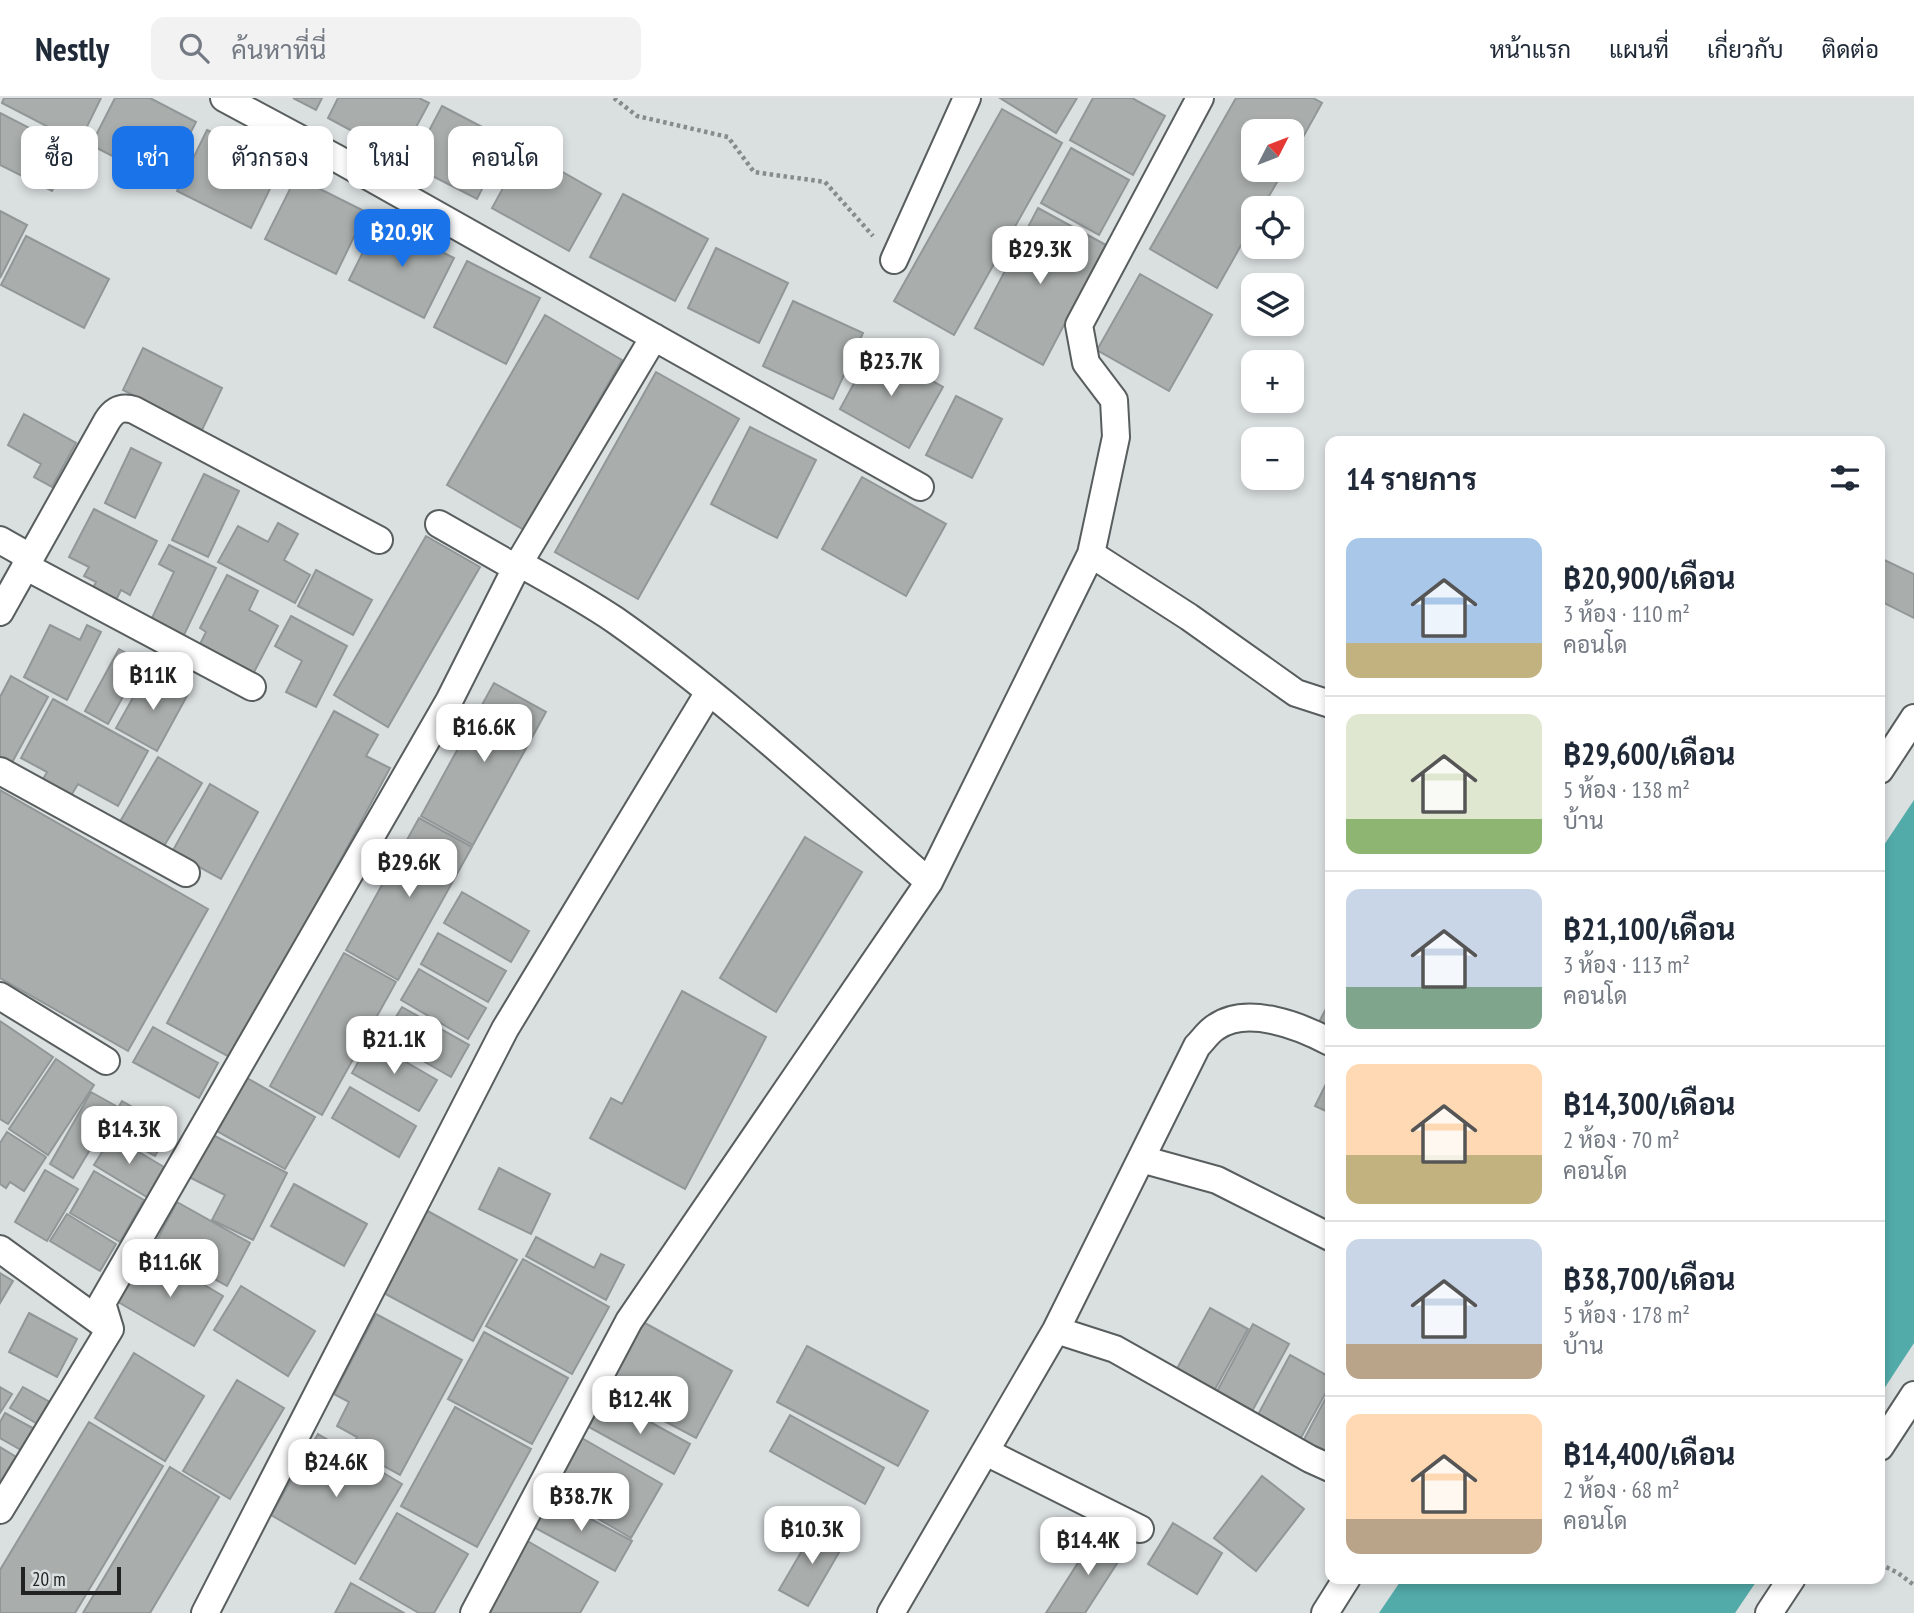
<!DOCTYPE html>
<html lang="th">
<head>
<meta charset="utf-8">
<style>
	body { margin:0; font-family:"PT Sans Narrow",Sarabun,sans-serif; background:#f2f2f3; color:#1f2937; height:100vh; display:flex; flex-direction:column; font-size:26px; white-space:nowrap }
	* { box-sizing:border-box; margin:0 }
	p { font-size:23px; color:#747a83 }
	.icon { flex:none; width:38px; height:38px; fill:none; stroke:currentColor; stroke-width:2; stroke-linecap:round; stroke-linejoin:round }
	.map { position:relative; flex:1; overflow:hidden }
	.side { position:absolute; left:1325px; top:338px; width:560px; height:1148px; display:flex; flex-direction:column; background:#fff; border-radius:14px; box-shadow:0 4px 10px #0003 }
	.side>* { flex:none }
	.top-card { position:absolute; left:21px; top:28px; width:665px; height:63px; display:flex; gap:14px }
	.needle { width:46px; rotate:48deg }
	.tools { position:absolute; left:1241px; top:21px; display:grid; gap:14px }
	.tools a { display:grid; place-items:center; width:63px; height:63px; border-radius:14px; background:#fff; box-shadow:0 4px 10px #0003; font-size:35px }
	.scale { position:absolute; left:21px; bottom:18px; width:100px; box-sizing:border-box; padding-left:7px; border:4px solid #212323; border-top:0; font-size:19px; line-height:24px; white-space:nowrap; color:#212323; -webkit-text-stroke:5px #dadfdf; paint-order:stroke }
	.price { position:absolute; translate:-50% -60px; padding:0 16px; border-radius:14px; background:#fff; color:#222; font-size:23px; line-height:46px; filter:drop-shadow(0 2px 4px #0008) }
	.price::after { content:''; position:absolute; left:50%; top:42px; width:21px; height:16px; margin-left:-10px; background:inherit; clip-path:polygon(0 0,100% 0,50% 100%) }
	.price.current { background:#1a73e8; color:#fff }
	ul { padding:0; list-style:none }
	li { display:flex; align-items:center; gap:21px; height:175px; padding:0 21px }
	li+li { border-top:2px solid #e0e1e3 }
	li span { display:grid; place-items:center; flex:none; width:196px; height:140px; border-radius:14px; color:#555 }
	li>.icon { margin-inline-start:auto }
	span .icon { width:84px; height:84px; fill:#fffc; stroke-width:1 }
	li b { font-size:30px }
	h2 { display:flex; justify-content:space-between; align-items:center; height:84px; padding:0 21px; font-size:30px }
	.pill { padding:0 24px; border-radius:14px; background:#fff; box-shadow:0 4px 10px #0003; font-size:24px; line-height:63px }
	.pill.current { background:#1a73e8; color:#fff }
	header { display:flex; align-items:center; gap:42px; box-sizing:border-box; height:98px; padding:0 35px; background:#fff; border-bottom:2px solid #e0e1e3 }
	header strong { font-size:33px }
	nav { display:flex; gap:38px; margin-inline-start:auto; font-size:24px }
	.search { width:490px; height:63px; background:#f2f2f3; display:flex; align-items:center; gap:18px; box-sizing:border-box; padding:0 24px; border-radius:14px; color:#747a83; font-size:26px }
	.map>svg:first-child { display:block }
</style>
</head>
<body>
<header>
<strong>Nestly</strong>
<div class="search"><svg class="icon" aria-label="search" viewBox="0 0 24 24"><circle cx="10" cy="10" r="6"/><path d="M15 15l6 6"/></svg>ค้นหาที่นี่</div>
<nav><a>หน้าแรก</a><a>แผนที่</a><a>เกี่ยวกับ</a><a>ติดต่อ</a></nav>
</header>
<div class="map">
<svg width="1914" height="1515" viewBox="0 0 1914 1515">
	<rect width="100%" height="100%" fill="#dadfdf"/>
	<path fill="#52aba9" d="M1914,702V1245L1880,1297V753Z
		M1402,1481V1480L1758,1481L1735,1515H1379Z"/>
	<path fill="#a9aead" stroke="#919696" stroke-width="2" d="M4,0H101L79,45L2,5Z
		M115,0H150L196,24L165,85L91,47Z
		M293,0H322L316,12Z
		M338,0H419L429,5L400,59L328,20Z
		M1000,0H1077L1056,35Z
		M1093,0H1132L1165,18L1133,77L1070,42Z
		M1236,0H1313L1322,5L1292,59V33H1253V72H1284L1262,110H1253V126L1217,190L1150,151Z
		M442,8L507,42L477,101L411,67Z
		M1002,11L1062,45L954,237L894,203Z
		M0,15L72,52L52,93L0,67Z
		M207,32L281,68L251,130L177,93Z
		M1071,50L1129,82L1099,137L1041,105Z
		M524,52L601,96L569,153L492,110Z
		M296,79L366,114L336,176L265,141Z
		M623,96L708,141L675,203L590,159Z
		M1038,110L1106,147L1043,267L975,230Z
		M0,113L27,127L0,180Z
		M379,122L454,160L424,220L349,182Z
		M26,138L109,181L84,230L1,187Z
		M716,150L788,185L759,245L688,210Z
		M467,163L540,200L506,266L434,229Z
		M1140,176L1212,217L1169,293L1097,252Z
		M793,203L863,235L833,301L763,268Z
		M545,217L622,262L524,432L447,387Z
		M143,250L222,290L202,332L123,292Z
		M873,250L943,289L909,350L840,311Z
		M656,274L739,321L638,501L555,454Z
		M956,298L1002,321L972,380L926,357Z
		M24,316L76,345L52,389L34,379L41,366L8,347Z
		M750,329L816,362L777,440L711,406Z
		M131,350L161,365L135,420L105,405Z
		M204,376L239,393L208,459L172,442Z
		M862,379L946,426L906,498L822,451Z
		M94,411L157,443L130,497L121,492L114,506L91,494L96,484L84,478L89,469L69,459Z
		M278,425L298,436L284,462L310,477L295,505L218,464L238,428L268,444Z
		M426,438L480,469L388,629L334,597Z
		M169,447L216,470L183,539L151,522L174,474L159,466Z
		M1880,460L1914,476V520L1880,503Z
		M316,472L372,502L353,537L298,508Z
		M227,477L258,493L249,512L278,528L252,578L198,550L206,534L200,530Z
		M291,518L347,548L316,609L286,594L302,563L275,548Z
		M50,527L80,542L87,527L101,534L67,602L24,579Z
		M119,551L142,564L108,626L85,613Z
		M11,578L48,599L9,670L0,666V599Z
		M145,578L163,588L167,581L189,594L157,653L116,630Z
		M494,585L546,614L473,747L421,718Z
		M53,601L148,653L118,708L78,686L69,701L41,685L47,674L21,660Z
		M334,613L378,637L366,658L390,670L233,961L167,925Z
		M158,659L202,685L161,753L118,727Z
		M210,686L258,714L221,781L172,754Z
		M0,692L208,811L128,953L0,880Z
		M419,720L472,749L398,882L346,852Z
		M805,739L862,774L776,914L720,880Z
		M462,794L529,833L511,864L444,825Z
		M438,835L506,873L488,904L421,866Z
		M344,855L396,884L322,1017L270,988Z
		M419,871L486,910L468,941L401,902Z
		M682,893L766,939L685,1091L590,1040L611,1000L622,1006Z
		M1330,903V933L1318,926Z
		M402,909L469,947L451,979L383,940Z
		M0,923L53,959L8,1026L0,1021Z
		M153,929L218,965L199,1000L133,964Z
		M370,943L437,982L419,1013L352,975Z
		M56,961L94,987L48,1057L9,1031Z
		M1330,978V1015L1315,1008Z
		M247,980L315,1019L285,1071L217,1033Z
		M350,989L416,1028L399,1059L332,1020Z
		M91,994L116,1008L73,1080L50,1066Z
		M122,1003L171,1031L155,1058L106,1031Z
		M7,1034L46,1059L24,1093L10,1084L6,1090L0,1086V1045Z
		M211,1036L287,1075L253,1142L212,1122L225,1097L189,1079Z
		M112,1038L164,1069L147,1099L94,1067Z
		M499,1070L550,1096L531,1136L479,1111Z
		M45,1072L78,1091L47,1143L15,1124Z
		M94,1073L144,1102L120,1144L70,1115Z
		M294,1086L367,1126L344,1168L271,1128Z
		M177,1104L250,1145L227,1188L154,1148Z
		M424,1111L517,1162L473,1243L380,1193Z
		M67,1116L116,1146L100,1173L50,1143Z
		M536,1139L594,1170L601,1156L624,1167L606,1202L526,1158Z
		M147,1153L223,1198L194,1248L118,1204Z
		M523,1161L609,1209L572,1276L486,1228Z
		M0,1175L13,1183L0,1205Z
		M241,1188L315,1233L288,1278L214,1232Z
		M1210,1210L1248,1231L1212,1297L1174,1276Z
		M29,1215L77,1241L57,1279L9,1254Z
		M376,1216L462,1262L400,1377L351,1350L357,1339L337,1328L349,1304L334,1296Z
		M643,1224L732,1273L696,1340L606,1292Z
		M1253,1226L1289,1246L1250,1317L1215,1297Z
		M484,1234L568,1280L532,1346L448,1301Z
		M807,1248L928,1313L898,1368L777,1304Z
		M134,1255L204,1298L165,1363L95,1320Z
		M1290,1257L1330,1279V1287L1297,1347L1254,1324Z
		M237,1282L284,1310L230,1401L183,1373Z
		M0,1289L12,1296L0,1315Z
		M23,1289L55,1307L43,1329L10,1310Z
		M1330,1292V1363L1301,1347Z
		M605,1299L690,1346L674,1376L589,1329Z
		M455,1309L531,1351L477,1449L401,1408Z
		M5,1315L40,1334L28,1356L0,1340V1324Z
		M790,1317L884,1370L865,1406L770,1353Z
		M89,1324L163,1368L75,1515H0V1472Z
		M318,1336L402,1386L355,1466L271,1417Z
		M580,1339L662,1386L631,1440L549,1392Z
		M0,1349L23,1363L0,1403Z
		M170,1369L219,1399L150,1515H83Z
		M1262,1378L1304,1411L1256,1473L1214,1440Z
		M546,1397L632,1443L615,1473L530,1427Z
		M397,1415L468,1456L434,1515H419L360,1481Z
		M1173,1425L1222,1455L1197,1496L1148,1466Z
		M817,1427L845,1444L808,1508L779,1492Z
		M1097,1435L1125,1453L1085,1515H1046Z
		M524,1441L598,1484L580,1515H482Z
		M351,1485L404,1515H335Z"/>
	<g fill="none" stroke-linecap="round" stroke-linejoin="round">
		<g stroke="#585d5d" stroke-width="30">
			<path id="minor" d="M224,0L336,60L920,389
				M894,162L967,0
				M439,426L516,470
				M0,442L30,459
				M1091,456L1189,519L1296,595L1330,606
				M519,465C551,483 584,501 615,522C726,600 827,695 929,784
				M25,468L252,589
				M0,514L107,323C114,312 121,308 134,312L379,442
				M1880,672L1914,620
				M0,673L186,775
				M0,898L106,963
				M1141,1061L1217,1082L1330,1139
				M0,1151L110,1231
				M1056,1232L1115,1251L1310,1361L1330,1370
				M1880,1349L1914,1297
				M986,1354L1140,1431
				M0,1412L110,1231L102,1205L449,603L516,470L654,239
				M205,1515L505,931L709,594
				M474,1515L629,1223L929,784L1091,456L1116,339L1114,302L1086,265L1079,227L1200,0
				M891,1515L1056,1232L1197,948C1203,942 1209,933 1216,929C1247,907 1300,928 1330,944
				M1325,1515L1347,1480
				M1769,1515L1792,1480"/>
		</g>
		<path stroke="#878b8b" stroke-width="4.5" stroke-dasharray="3.5 3.5" stroke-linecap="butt" d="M614,0L637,18L728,39L754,74L825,84L873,138
			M1880,1466L1898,1475L1914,1487"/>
		<use href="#minor" stroke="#fff" stroke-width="26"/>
	</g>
</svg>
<div class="tools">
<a><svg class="needle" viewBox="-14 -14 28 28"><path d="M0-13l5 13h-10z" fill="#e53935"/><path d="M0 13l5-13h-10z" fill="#747a83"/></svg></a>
<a><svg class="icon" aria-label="locate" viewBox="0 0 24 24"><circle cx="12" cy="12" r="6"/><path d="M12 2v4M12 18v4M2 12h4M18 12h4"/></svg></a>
<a><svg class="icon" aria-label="layers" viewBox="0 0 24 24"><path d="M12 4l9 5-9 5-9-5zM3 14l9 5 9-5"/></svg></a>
<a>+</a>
<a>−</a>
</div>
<div class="scale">20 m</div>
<b class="price current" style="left:402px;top:171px">฿20.9K</b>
<b class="price" style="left:1040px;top:188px">฿29.3K</b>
<b class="price" style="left:891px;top:300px">฿23.7K</b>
<b class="price" style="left:153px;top:614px">฿11K</b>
<b class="price" style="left:484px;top:666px">฿16.6K</b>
<b class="price" style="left:409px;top:801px">฿29.6K</b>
<b class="price" style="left:394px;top:978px">฿21.1K</b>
<b class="price" style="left:129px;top:1068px">฿14.3K</b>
<b class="price" style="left:170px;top:1201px">฿11.6K</b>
<b class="price" style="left:640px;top:1338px">฿12.4K</b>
<b class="price" style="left:336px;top:1401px">฿24.6K</b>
<b class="price" style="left:581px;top:1435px">฿38.7K</b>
<b class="price" style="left:812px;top:1468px">฿10.3K</b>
<b class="price" style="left:1088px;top:1479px">฿14.4K</b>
<div class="top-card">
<a class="pill">ซื้อ</a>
<a class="pill current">เช่า</a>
<a class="pill">ตัวกรอง</a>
<a class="pill">ใหม่</a>
<a class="pill">คอนโด</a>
</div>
<section class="side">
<h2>14 รายการ<svg class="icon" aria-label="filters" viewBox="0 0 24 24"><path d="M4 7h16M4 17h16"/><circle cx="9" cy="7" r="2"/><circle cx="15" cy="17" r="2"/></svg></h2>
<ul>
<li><span style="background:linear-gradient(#a9c7e8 75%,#c2b280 0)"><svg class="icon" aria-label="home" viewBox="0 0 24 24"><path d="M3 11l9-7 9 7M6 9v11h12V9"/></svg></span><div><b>฿20,900/เดือน</b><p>3 ห้อง · 110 m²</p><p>คอนโด</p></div></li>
<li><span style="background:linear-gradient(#dfe7d0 75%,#8fb573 0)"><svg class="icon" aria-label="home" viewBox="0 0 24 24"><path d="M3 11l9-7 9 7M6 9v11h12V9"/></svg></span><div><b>฿29,600/เดือน</b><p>5 ห้อง · 138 m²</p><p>บ้าน</p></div></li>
<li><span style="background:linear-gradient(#c9d6e8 70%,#7fa58c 0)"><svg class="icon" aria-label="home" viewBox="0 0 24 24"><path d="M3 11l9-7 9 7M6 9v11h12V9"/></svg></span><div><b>฿21,100/เดือน</b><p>3 ห้อง · 113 m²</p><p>คอนโด</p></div></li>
<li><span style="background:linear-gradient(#ffd9b3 65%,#c2b280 0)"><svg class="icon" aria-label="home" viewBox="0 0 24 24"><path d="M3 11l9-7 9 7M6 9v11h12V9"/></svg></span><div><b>฿14,300/เดือน</b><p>2 ห้อง · 70 m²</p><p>คอนโด</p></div></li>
<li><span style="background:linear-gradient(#c9d6e8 75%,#b9a48a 0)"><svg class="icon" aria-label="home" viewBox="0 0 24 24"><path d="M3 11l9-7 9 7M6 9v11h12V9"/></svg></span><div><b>฿38,700/เดือน</b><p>5 ห้อง · 178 m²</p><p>บ้าน</p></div></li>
<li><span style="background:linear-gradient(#ffd9b3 75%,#b9a48a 0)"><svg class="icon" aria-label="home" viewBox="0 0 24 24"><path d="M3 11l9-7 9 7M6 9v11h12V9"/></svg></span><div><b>฿14,400/เดือน</b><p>2 ห้อง · 68 m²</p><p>คอนโด</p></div></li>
</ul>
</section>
</div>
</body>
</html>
